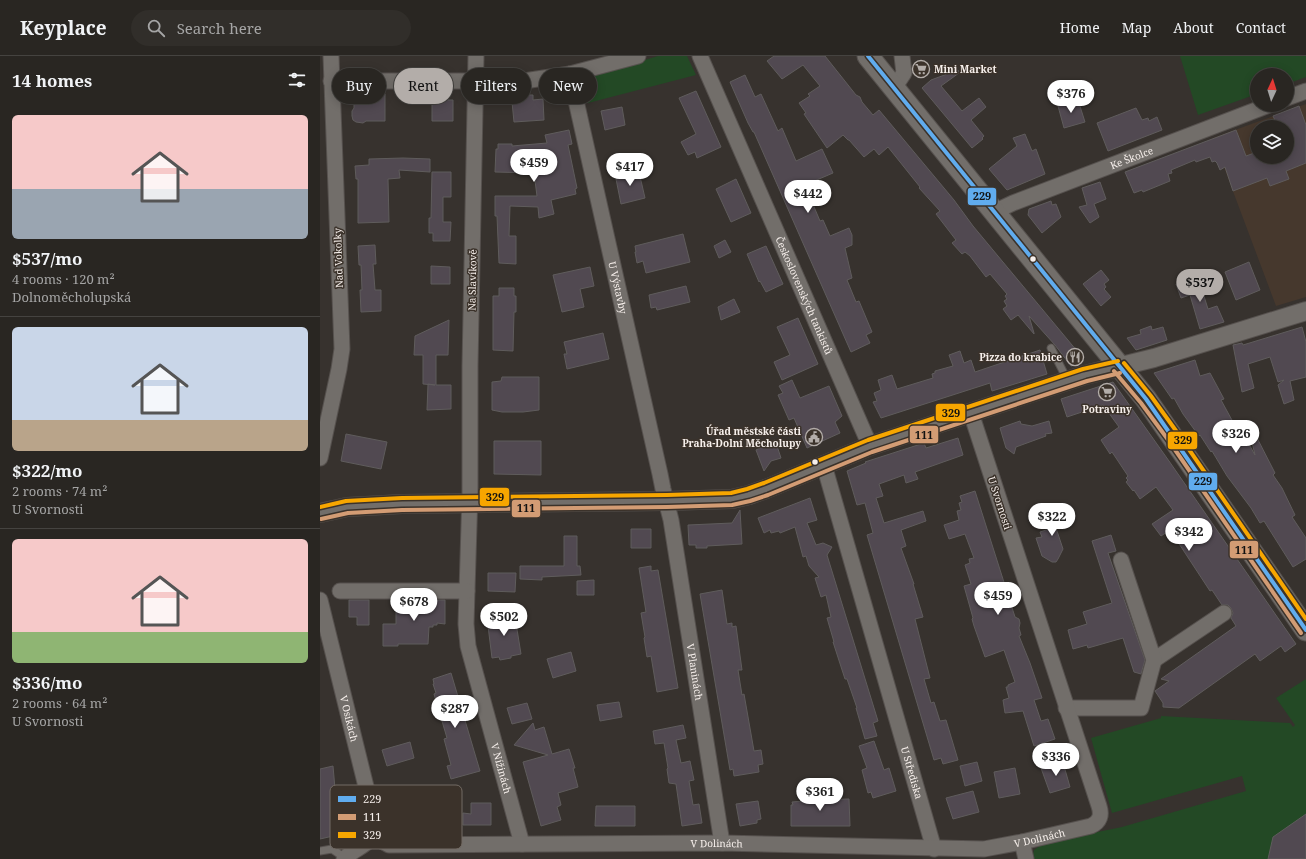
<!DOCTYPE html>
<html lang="en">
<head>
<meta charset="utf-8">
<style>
	body { margin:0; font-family:"Noto Serif",serif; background:#312e2a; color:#f1f3f6; height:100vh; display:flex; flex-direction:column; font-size:15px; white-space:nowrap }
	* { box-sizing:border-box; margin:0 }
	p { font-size:13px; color:#a5a5a5 }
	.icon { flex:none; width:22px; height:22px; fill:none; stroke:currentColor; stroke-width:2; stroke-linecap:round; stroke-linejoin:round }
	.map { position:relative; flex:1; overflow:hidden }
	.panel { display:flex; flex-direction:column; background:#292622; width:320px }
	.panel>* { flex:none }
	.guide { position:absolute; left:12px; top:12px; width:380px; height:36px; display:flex; gap:8px }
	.needle { width:26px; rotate:4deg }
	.controls { position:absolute; left:930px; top:12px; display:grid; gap:8px }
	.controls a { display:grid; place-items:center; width:44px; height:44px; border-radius:50%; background:#292622; box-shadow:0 2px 10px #0003,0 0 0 1px #454340; font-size:20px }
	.price { position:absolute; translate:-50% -34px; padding:0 9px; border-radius:14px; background:#fff; color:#222; font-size:13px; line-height:26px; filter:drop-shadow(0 1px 2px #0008) }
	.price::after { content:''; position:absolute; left:50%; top:24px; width:12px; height:9px; margin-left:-6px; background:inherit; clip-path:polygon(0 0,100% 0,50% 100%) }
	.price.selected { background:#b3ada9; color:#111 }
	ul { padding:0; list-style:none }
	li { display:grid; align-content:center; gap:8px; height:212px; padding:0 12px }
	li+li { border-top:1px solid #454340 }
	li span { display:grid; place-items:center; height:124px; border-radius:6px; color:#555 }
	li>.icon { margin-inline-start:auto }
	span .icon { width:72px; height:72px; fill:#fffc; stroke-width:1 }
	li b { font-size:17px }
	h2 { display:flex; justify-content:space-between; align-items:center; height:48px; padding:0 12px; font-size:17px }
	.pill { padding:0 14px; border-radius:18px; background:#292622; box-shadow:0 2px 10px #0003,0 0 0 1px #454340; font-size:14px; line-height:36px }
	.pill.selected { background:#b3ada9; color:#111 }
	header { display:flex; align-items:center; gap:24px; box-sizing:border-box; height:56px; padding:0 20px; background:#292622; border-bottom:1px solid #454340 }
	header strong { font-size:19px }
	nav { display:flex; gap:22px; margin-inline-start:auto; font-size:14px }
	.search { width:280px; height:36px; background:#312e2a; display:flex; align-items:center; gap:10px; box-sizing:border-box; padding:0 14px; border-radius:22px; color:#a5a5a5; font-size:15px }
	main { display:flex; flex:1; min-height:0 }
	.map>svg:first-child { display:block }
</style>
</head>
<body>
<header>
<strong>Keyplace</strong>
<div class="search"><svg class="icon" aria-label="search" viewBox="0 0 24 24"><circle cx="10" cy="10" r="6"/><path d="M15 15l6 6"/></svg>Search here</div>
<nav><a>Home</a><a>Map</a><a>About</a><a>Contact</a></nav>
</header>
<main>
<section class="panel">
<h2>14 homes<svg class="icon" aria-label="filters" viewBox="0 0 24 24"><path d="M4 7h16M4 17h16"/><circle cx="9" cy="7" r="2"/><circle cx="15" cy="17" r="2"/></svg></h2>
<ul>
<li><span style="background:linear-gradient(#f6c9c9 60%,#9aa5b1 0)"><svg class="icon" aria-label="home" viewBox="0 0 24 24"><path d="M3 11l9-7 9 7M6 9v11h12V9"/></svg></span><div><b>$537/mo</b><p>4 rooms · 120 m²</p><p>Dolnoměcholupská</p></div></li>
<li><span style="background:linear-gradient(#c9d6e8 75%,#b9a48a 0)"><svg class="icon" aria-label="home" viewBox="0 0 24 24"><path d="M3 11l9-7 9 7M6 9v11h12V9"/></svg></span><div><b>$322/mo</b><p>2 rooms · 74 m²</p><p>U Svornosti</p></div></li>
<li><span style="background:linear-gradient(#f6c9c9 75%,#8fb573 0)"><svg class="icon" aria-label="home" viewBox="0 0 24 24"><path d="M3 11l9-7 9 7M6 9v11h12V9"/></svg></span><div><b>$336/mo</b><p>2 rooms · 64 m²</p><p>U Svornosti</p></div></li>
</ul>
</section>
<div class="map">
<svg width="986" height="803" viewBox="0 0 986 803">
	<rect width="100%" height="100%" fill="#37322e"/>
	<path fill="#46382d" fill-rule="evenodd" d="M986,48V241L956,250L893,82ZM937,71H967V101H937Z"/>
	<path fill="#234925" d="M338,0H367L376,19L268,47L261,23Z
		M860,0H986V21L967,28V19H937V38L878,59Z
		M986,623V803H712L714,794L724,787L802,771L926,735L922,720L792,757L771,682L841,662V660L970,667L973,671L975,669L956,642Z"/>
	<path fill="#514951" stroke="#5f5c5c" d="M454,0H505L536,39L540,41L542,46L553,59L559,54L634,144L653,170L762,301L760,307L751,310L735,289L709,260L714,277V278L698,259L691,264L683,253L687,250L684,245L687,243L685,240L687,238L670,218L666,221L650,200L645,196L642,198L632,187L636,184L616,158L620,155L599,132L600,131L568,91L559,99L554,93L544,101L529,84H528L523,79L507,92L484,58L486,57L479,47L490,40L488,38L500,30L483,9L462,23L447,5Z
		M638,14L639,17L621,30L642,55L659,42L666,51L651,64L664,80L662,82L663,83L652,92L602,32L611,24Z
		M425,19L435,41L441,38L458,75L462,72L476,105L502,93L513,117L492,126L497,136L489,139L500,165L503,164L510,180L529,172L532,179V189L525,192L532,222L527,224L536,246L539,245L552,276L546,279L550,287L531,296L434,76H433L428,67L410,26Z
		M376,35L401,91L377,102L375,96L368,99L361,86L376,78L359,42Z
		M50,38H65V65H46L43,67L36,66L33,64L32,60V55L34,52V43H50Z
		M207,39H213V44L223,43L224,64L194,66L192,46L201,45V40Z
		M116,40H128V44H133V65H112V41H116Z
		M758,44L765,66L744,72L738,50Z
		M979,50L986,69V107L966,115L969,123L950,130L947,122L913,135L905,111L900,114L897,107L895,105L892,106L890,101L876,106L875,104L851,114L852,117L848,118L850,125L823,136L822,134L814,137L805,116L916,74L926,100L937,96V101H967V71H958L953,60Z
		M302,51L305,69L285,74L281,55Z
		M816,52L822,64L828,62L829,65L837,61L842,74L788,95L777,67Z
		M249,74L252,88L248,89L257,132L255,133L256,138L231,144L234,158L219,162L218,151L190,150L189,180H196V208L179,207L177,160H175V140H217L214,117L175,116L176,93H178V88H192V90L227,87L225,79Z
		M705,78L712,95L716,93L725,118L687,134L669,113L697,90L693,82Z
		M83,102L110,103V116L79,114L80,122L68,123L69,166L38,167V123H36L35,110L49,109V103Z
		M316,114V116H319L325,142L301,148L296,123L300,122L299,118Z
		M112,116H131V141H123V166H131L130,185H113V177H109V162H111Z
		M416,123L431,157L411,166L396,133Z
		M780,126L786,143L774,148L779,161L770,167L759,151L767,149L762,132Z
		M731,145L732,149L736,148L741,161L722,177L708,159L709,153Z
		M363,178L370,206L326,217L323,205L317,207L315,196H316L315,190Z
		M405,184L411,196L399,202L394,190Z
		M55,189L56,208H53L55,234H61V255L41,256L40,234H42L41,209H39L38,190Z
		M446,190L463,228L446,236L440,225L439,226L427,198Z
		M929,206L940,234L916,244L905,216Z
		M111,210L130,211V228H111Z
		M270,211L274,230L260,233L264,251L242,256L233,219Z
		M781,214L789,224L784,228L786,231L784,233L791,241L781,250L763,228Z
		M878,221L888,253L897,250L904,266L880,273L870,239L861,242L856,228Z
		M366,230L370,246L337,254L336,251L331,252L329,239Z
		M179,232H194V240H196V256H194L193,295L173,294V240H179Z
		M414,243L420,256L401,264L398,251Z
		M478,262L498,308L462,324L454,306L470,299L457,271Z
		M129,264L128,299H116V329H131V353L107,354L108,328L115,329L103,328V299H94L95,280Z
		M831,270L832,274L843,271L847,284L816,294L807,282L821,278L820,274Z
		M982,271L986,286V321L970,325L974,344L964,348L958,329L964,324L958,326L950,301L928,308L934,332L922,336L913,289L922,287L923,289Z
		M283,277L289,303L247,313L244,298H247L244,286Z
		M720,294L727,318L672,335L670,327L561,362L553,346L557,345L554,337L561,334L558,324L572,319L577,333L613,322L612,318L615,317V315L633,310L629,299L640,295L644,307L651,304L655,316Z
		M875,304L880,320L890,317L904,343L901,344L913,366L916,365L935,399L930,377L934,376L955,417L953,419L962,432L975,459L972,461L986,482V503L973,511L944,465L940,467L931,452L907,420L892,395L891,396L880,379L879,380L863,358L854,342L852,343L834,317Z
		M182,321H219V354L203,356H182L172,354V326L181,325Z
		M472,324L480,342L509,330L522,360L515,366L520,377L487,392L474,362L469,364L458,339L463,337L459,330Z
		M793,326L849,405L976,588L965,596L961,590L940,605L935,598L859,652L843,651V647L835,635L849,625L841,623L916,570L911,562L913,557L911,552L908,549H902L892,534L890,535L850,474L841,480L832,468L853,454L836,431L820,443L814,434L813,435L806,426L808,424L806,422L808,420L792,396L790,398L781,384L799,371L783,349L747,361L741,343Z
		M700,365L701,368L712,370L729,365L732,377L725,378L726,380L696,391L694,398L686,392L680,372Z
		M26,378L67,386L61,413L21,405Z
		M638,382L643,399L595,416L598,423L586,427L584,419L559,428L563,440L556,442L564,467L603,455L606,465L581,474L586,490L581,492L594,528H593L603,561L595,563L610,622L604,623L611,647L614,646L620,665L626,664L638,704L623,708L621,702L614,704L547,479L553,477L545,447L537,449L527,415L546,407L545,406L604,387L606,392Z
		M455,384L461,402L451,405L444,415L436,394Z
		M174,385H221V419L174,418Z
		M655,435L695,561L699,563L700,567L699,572L701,579L699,580L710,607L722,642L714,644L721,665L728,663L735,683L714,690L703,655L685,657L683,644L689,642L686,631H688V629L695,626L684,594L665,601L654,570L652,563L653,562L644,530L651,528L645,509L650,507L649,503L654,502L645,478L629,483L624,469L639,464L637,455L641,454L639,447L642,446L640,440Z
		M490,442L497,464L487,467L496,489L503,487L512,491L507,499L558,665L553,667L557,680L545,683L536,652H537L527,623H525L513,586H514L507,562L511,561L506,539L501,541L495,522L499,521L489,510L486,500L483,501L475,471L460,477L459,475L451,477L450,474L444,477L438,462Z
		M742,453L747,468L736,472L743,493L738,503L736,506H732L722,500L716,482L722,481L720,476L732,472L727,458Z
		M420,454L422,488L387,490V492H376V489H369L368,469L412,467Z
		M311,473H331V492H311Z
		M791,479L796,495L788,497L825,604L821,618L814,616L803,582L768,592L767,589L753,593L748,574L767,568L763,556L792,547L772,485Z
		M244,480H257V510H260L261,519L222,521V524L200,523V510H244Z
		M331,510V515L338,514L358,632L337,636L331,600L327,601L324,582L325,581L321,557L326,556L319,512Z
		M168,517H196L195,536L168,535Z
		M274,524V539H257V525Z
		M402,534L407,568L412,567V571L416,570L422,614H418L422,639L424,638L434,695L441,694L443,708L438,709L439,716L414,720L413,713L410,714L380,538Z
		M29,544H49V569H37V561H29Z
		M81,544H125V568L117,567V569H113V571H109L108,588H78V590H63V568H76V545Z
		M186,559L187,563L195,561L201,598L191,600V602L180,604L179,601L172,602L167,562Z
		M251,596L256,615L233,622L227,603Z
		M131,617L160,715L131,723L127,710L131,709L124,683L127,682L114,638L116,637L113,628H114L113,623Z
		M299,646L302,661L280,665L277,649Z
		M207,647L212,663L192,668L187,652Z
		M213,667L215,674L224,671L232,698L249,693L255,712H253L258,731L238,737L241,749L237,751L241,764L221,770L203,706L228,699L194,689Z
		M363,669L366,682L356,684L361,707L370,705L374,724L369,725L373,749L379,748L382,767L362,770L356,728L349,727L347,713L348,712L344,687L335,688L333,675Z
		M554,685L564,714L569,712L576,735L553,742L551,736L548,737L542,714L547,712L539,690Z
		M90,686L94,702L67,710L62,694Z
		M741,705L742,710H744L750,731L730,737L721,712Z
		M657,706L662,725L645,730L640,710Z
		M13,710L16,744L20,743L22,762L18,763L22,778L0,783V713Z
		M695,712L700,738L679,742L674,716Z
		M653,735L659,756L633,763L626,742Z
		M495,738V744L529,743L530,770H471V749H473L472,746L484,745V739Z
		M438,745L441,763L437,764V767L420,770L416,748Z
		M151,747H171V769H143V757L151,758Z
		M276,750H315V770H275Z
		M986,758V803H948L953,781Z"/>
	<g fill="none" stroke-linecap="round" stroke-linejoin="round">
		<g stroke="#56514e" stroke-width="9">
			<path id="service" d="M731,292L748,325
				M0,795L12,793L25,802"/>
		</g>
		<g stroke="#56514e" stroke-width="17">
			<g id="minor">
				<path id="s1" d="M156,0L150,310V436L146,568L148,590L202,788"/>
				<path id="s2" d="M380,0L550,390"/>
				<path id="s3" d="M250,18L340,418L343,433L351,464L402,787"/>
				<path d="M11,25H204L250,18L318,0"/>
				<path d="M574,32L584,17L582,0"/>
				<path d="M967,42L986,35"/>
				<path id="s4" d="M674,156L693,147L949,49"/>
				<path d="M0,402L19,313L22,293L11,0"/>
				<path id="s5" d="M504,409L614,793"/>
				<path d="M20,535H147"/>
				<path id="s6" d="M0,544L55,767C55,789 37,790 24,803"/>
				<path d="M834,604L904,557"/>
				<path d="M746,652H821L834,604L801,504"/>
				<path id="s7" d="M53,780L69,789L402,787L664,793L702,786L771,770C780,766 782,759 779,750L651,357"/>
				<path d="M702,786L706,803"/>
			</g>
		</g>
		<g stroke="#56514e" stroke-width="20">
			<path id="tertiary" d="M0,457L27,451L82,448L347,445L412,443L429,439L446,433L550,390L765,319L834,302L986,255"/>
		</g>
		<g stroke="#56514e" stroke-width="23">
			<path id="secondary" d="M548,0L826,343L986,574"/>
		</g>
		<use href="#service" stroke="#726e6a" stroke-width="7"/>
		<use href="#minor" stroke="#726e6a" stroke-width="15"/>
		<use href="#tertiary" stroke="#726e6a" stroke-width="18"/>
		<use href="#secondary" stroke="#726e6a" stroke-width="21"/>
		<g stroke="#3b322a" stroke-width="7">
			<path id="bus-1" d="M548,0L826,343L986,574"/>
		</g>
		<g stroke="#3b322a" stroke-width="7">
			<path id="bus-2" d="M794,315L821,347L849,385L981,577
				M1,463L28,457L82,454L347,451L412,449L430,445L448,439L552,396L767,325L800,317"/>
		</g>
		<g stroke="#3b322a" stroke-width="7">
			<path id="bus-3" d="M804,307L831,340L859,379L986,563
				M0,451L26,445L82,442L347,439L411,437L427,433L444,427L548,384L763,313L798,305"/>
		</g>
		<use href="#bus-1" stroke="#60acee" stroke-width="4"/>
		<use href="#bus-2" stroke="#d39c74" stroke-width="4"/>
		<use href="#bus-3" stroke="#f7a600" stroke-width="4"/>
	</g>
	<defs>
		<g id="supermarket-ring" transform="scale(0.9)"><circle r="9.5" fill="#3b322a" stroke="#b3ada9" stroke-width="1.5"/><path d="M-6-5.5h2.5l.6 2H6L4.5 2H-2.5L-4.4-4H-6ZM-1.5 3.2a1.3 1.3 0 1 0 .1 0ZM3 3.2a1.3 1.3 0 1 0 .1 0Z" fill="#b3ada9"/></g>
		<g id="restaurant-ring" transform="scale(0.9)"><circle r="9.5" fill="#3b322a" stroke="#b3ada9" stroke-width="1.5"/><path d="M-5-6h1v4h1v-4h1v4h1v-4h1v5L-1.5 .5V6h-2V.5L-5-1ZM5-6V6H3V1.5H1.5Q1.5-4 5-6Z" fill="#b3ada9"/></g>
		<g id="civic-ring" transform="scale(0.9)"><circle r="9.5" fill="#3b322a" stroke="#b3ada9" stroke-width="1.5"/><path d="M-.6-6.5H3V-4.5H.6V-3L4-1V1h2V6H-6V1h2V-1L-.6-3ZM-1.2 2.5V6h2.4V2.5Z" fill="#b3ada9"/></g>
	</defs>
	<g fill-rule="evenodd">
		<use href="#supermarket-ring" x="601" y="13"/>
		<use href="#restaurant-ring" x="755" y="301"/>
		<use href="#supermarket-ring" x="787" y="336"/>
		<use href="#civic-ring" x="494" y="381"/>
	</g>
	<g fill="#f6efeb" stroke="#3b322a" stroke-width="1.5">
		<circle cx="713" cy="203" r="3.5"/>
		<circle cx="495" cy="406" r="3.5"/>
	</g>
	<g text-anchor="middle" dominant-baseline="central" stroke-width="3" stroke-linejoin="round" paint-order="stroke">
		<g font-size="10" font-weight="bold" fill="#f6efeb" stroke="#3b322a" text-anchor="end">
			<text x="614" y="13" text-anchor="start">Mini Market</text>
			<text x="742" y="301">Pizza do krabice</text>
			<text x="787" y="353" text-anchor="middle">Potraviny</text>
			<text x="481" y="375">Úřad městské části<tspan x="481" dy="12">Praha-Dolní Měcholupy</tspan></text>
		</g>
		<g font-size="10" fill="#f6efeb" stroke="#3b322a">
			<text stroke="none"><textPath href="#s4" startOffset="148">Ke Školce</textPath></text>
			<text transform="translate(18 202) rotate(-92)">Nad Vokolky</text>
			<text transform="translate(152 224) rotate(-89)">Na Slavíkově</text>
			<text stroke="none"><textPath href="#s3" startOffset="219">U Výstavby</textPath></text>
			<text stroke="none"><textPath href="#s2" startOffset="261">Československých tankistů</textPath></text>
			<text transform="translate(680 447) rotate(72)">U Svornosti</text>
			<text stroke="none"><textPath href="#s3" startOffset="611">V Planinách</textPath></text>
			<text stroke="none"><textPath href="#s6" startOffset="122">V Osikách</textPath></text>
			<text stroke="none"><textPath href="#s1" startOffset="717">V Nížinách</textPath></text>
			<text stroke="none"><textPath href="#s5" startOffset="320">U Střediska</textPath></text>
			<text stroke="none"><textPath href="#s7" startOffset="670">V Dolinách</textPath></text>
			<text stroke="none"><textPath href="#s7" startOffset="346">V Dolinách</textPath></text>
		</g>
	</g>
	<rect x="10" y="729" width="132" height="64" rx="6" fill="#3b322a" stroke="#736b64" stroke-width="1"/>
	<rect x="18" y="740" width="18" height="6" fill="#60acee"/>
	<rect x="18" y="758" width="18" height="6" fill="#d39c74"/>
	<rect x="18" y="776" width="18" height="6" fill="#f7a600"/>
	<g font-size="11" fill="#f6efeb">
		<text x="43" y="747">229</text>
		<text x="43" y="765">111</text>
		<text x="43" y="783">329</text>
	</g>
	<g stroke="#3b322a" stroke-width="1.5">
		<rect x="647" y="131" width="30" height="19" rx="4" fill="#60acee"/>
		<rect x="615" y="347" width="31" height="19" rx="4" fill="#f7a600"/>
		<rect x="589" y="369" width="30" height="19" rx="4" fill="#d39c74"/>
		<rect x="847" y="375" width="31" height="19" rx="4" fill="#f7a600"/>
		<rect x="868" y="416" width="30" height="19" rx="4" fill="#60acee"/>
		<rect x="159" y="431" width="31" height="20" rx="4" fill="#f7a600"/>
		<rect x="191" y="443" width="30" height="19" rx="4" fill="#d39c74"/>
		<rect x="909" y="484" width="30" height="19" rx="4" fill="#d39c74"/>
	</g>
	<g font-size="11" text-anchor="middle" font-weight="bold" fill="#111">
		<text x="662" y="144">229</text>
		<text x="631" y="361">329</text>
		<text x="604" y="383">111</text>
		<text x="863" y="388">329</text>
		<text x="883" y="429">229</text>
		<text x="175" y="445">329</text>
		<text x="206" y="456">111</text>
		<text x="924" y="498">111</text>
	</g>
</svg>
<div class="controls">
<a><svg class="needle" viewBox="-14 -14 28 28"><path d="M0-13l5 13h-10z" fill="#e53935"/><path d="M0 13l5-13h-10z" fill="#a5a5a5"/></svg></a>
<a><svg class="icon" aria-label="layers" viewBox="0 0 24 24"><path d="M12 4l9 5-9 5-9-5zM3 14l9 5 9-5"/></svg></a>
</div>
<b class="price" style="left:751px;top:58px">$376</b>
<b class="price" style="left:214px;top:127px">$459</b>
<b class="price" style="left:310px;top:131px">$417</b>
<b class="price" style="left:488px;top:158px">$442</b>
<b class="price selected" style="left:880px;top:247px">$537</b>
<b class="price" style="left:916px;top:398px">$326</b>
<b class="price" style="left:732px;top:481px">$322</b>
<b class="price" style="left:869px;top:496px">$342</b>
<b class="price" style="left:678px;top:560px">$459</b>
<b class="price" style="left:94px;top:566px">$678</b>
<b class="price" style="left:184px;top:581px">$502</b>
<b class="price" style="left:135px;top:673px">$287</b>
<b class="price" style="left:736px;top:721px">$336</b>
<b class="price" style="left:500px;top:756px">$361</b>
<div class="guide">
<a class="pill">Buy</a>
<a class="pill selected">Rent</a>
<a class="pill">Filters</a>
<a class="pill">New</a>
</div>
</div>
</main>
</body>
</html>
